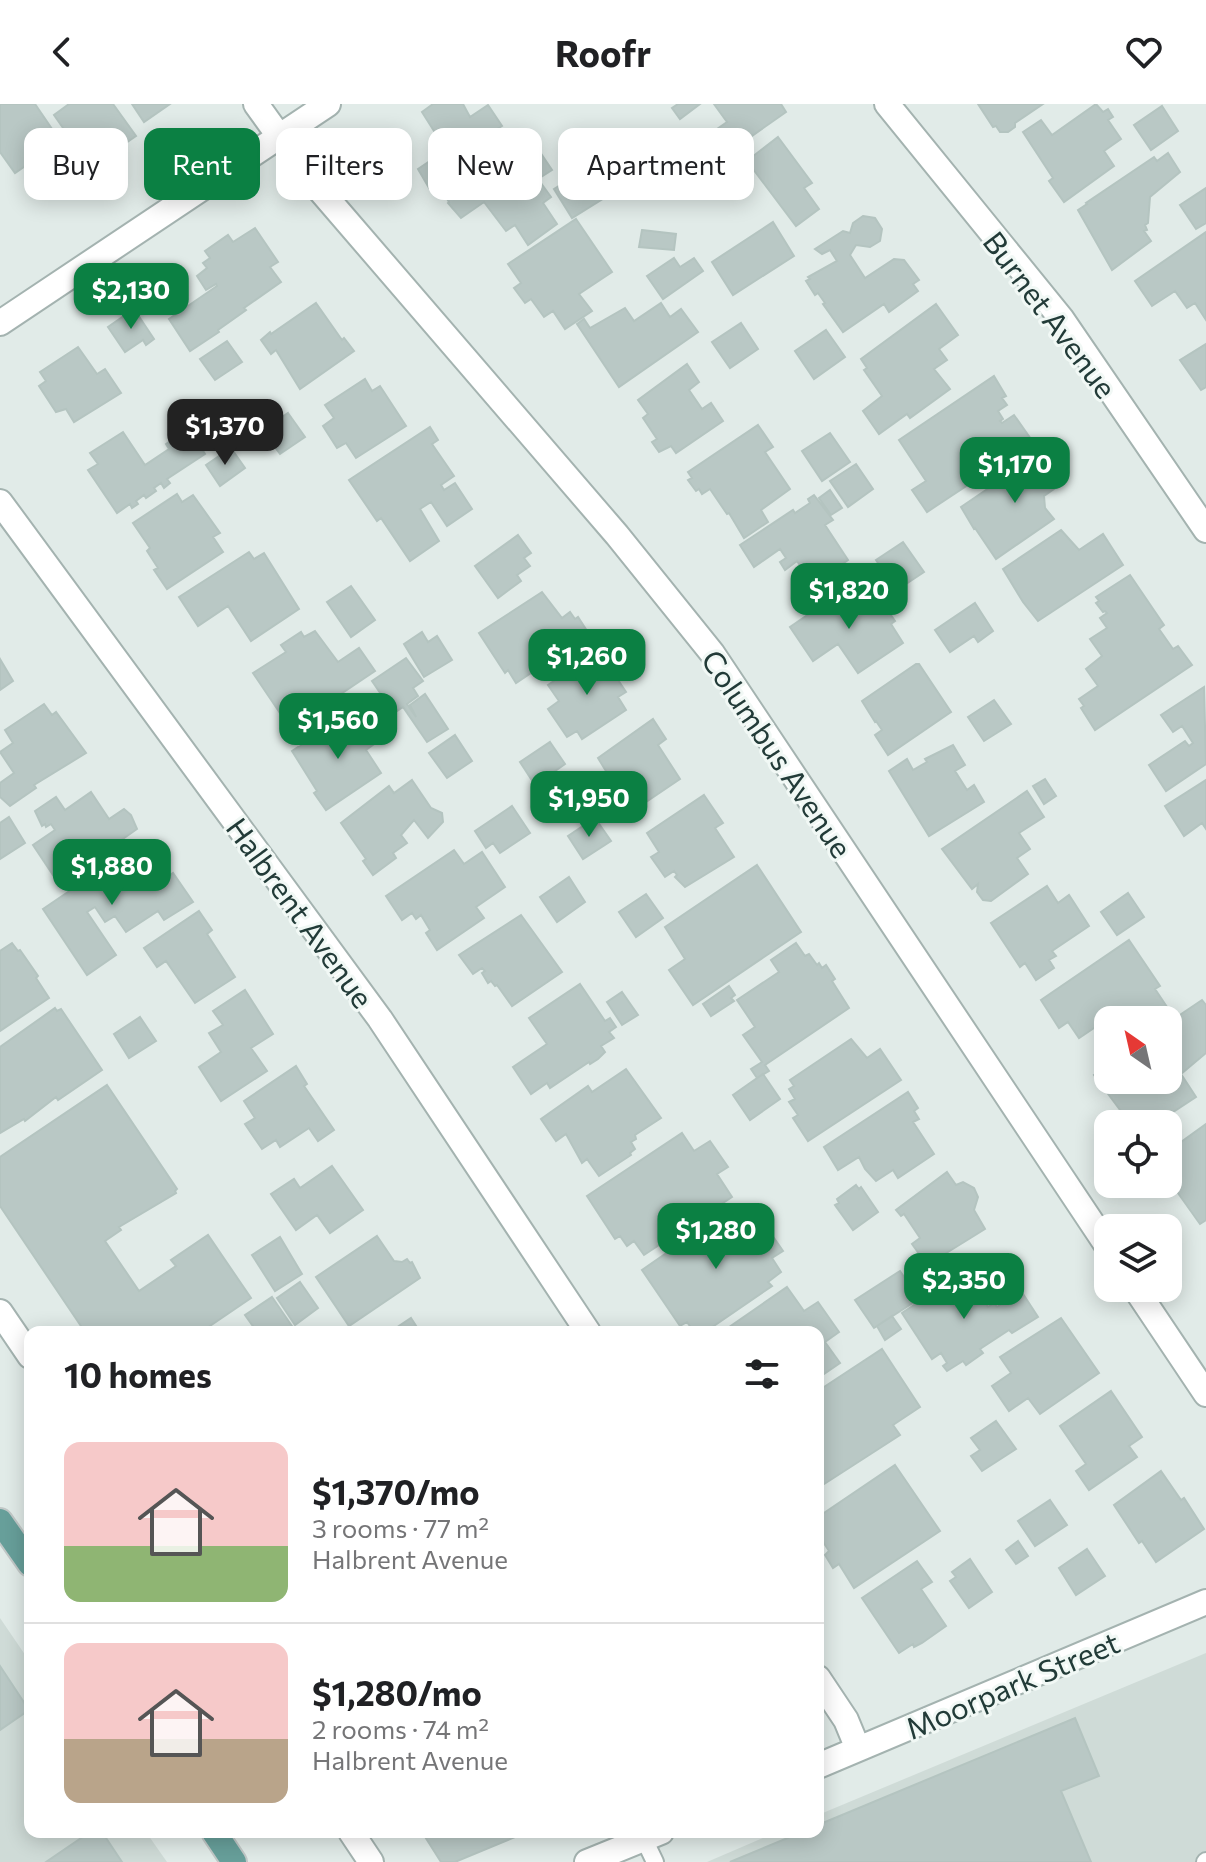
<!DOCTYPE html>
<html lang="en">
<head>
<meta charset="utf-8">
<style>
	body { margin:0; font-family:Commissioner,sans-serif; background:#f2f2f2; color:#202124; height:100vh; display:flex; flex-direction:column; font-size:30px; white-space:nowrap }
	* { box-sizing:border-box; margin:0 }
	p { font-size:26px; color:#757577 }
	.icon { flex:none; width:44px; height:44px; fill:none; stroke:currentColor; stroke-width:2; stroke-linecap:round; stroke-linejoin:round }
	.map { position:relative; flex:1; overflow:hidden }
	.sheet { position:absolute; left:24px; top:1222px; width:800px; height:512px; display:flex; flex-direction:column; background:#fff; border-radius:16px; box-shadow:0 4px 20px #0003 }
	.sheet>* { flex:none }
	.guide { position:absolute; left:24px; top:24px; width:800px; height:72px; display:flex; gap:16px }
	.needle { width:52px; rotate:326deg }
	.controls { position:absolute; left:1094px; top:902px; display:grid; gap:16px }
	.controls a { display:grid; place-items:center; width:88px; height:88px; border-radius:16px; background:#fff; box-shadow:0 4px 20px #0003; font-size:40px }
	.price { position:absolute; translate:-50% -68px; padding:0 18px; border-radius:16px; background:#0b8043; color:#fff; font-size:26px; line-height:52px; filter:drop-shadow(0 2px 4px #0008) }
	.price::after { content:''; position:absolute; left:50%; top:48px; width:24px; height:18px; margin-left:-12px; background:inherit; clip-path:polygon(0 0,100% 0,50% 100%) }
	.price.selected { background:#222; color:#fff }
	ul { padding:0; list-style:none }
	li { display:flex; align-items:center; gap:24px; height:200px; padding:0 40px }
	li+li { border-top:2px solid #e0e0e0 }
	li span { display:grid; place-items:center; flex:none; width:224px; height:160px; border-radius:16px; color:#555 }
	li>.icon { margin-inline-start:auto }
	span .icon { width:96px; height:96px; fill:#fffc; stroke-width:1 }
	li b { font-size:34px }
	h2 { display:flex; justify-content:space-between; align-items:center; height:96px; padding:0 40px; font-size:34px }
	.pill { padding:0 28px; border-radius:16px; background:#fff; box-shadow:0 4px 20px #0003; font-size:28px; line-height:72px }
	.pill.selected { background:#0b8043; color:#fff }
	header { display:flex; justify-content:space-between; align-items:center; height:104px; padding:0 40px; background:#fff; font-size:36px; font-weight:700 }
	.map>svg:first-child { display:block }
</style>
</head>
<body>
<header><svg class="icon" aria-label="back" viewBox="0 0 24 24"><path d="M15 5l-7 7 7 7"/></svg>Roofr<svg class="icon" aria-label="heart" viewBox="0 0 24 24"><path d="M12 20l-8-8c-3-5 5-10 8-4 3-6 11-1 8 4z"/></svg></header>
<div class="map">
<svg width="1206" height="1758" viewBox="0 0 1206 1758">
	<rect width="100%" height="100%" fill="#e1ebe8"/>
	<path fill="#cfdbd7" d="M0,1514L30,1558V1728H146L167,1758H0Z
		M1206,1549V1758H707L777,1728H818V1711Z"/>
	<path fill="#b9c8c5" stroke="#b4c4c0" stroke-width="2" d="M0,0H35L84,72L54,92L34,64L43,58L37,49L32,52L34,56L15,69L0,48Z
		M69,0H113L136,32L110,50L112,53L91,64L54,11Z
		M132,0H170L144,18Z
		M433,0H463L470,13L488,1L502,22L492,28L501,42L434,87L431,83L429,84L418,65L446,46L422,8Z
		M678,0H700L680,15L672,4Z
		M714,0H781L786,8L712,60L697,39L727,18Z
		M978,0H1043L1015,19V23L1008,28H1000L996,22L993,23Z
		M1096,0L1103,8L1108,5L1113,13L1108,16L1121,35L1104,47L1114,62L1064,98L1049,77L1053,74L1023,28L1041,16L1052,31Z
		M1162,2L1178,27L1151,46L1134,21Z
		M778,33L812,79L804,84L819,105L796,122L747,57Z
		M540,48L552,66L538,75L551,93L543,99L557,120L528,141L515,121L506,127L484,98L461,114L448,99L449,98L446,93L511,51L517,60Z
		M1168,49L1180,68L1150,93L1148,119L1145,121L1147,126L1144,127L1151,137L1112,166L1078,106L1087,100L1086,99L1154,53L1157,57Z
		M605,57L622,83L572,114L554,85L592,61L594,65Z
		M1206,84V119L1196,125L1180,101Z
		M863,112L875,114L882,125L880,137L870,143L856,141L850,151L865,174L894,155L904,156L919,176L913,180L918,187L889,208L884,200L843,228L823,200L825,199L818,189L815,191L806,177L810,175L808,173L837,157L830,146L822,150L815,145L843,127L850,129L853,119Z
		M576,115L612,168L579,190L592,207L565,225L553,207L544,213L531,195L525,199L514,184L521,179L508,160Z
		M773,118L794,152L733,191L712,158Z
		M255,124L278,158L270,163L281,178L244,204L246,206L218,226L219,228L190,247L169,215L217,182L216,180L206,186L197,172L207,164L203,159L210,154L205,147L228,131L233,138Z
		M642,126L676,130L674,146L639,143Z
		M1206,128V216L1195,199L1187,204L1175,187L1152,202L1135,177Z
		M674,154L680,163L694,154L703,167L663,195L647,172Z
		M316,199L342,236L344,234L354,247L300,285L276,246L271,250L261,236L270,228L271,230Z
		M661,199L670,213L681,205L698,228L619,283L577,220L584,215L590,224L625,204L634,217Z
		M936,200L958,231L939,245L947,256L934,265L950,285L910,314L907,310L879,330L863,307L882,292L864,266L867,264L861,255Z
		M134,205L154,235L146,241L143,236L125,248L108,223Z
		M741,219L758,245L730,264L712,238Z
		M826,226L845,253L814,275L795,247Z
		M227,237L242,258L215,276L200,255Z
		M1206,240V283L1201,286L1180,256Z
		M78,243L97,270L105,265L121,289L74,318L66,305L56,308L39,282L46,277L40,268Z
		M687,260L699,278L689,286L702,305L711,299L723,317L676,349L671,342L659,348L652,338L657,335L643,314L648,310L638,296Z
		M994,272L1006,292L1002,294L1007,301L998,307L1003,315L1000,317L1002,319L1014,311L1033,338L927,408L912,386L926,377L899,336Z
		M365,275L372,287L380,282L406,322L356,354L346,339L337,344L323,322L334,314L325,301Z
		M288,309L305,333L280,350L263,327Z
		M758,321L773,343L765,348L790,385L761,406L768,418L744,434L729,409L727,410L710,385L702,390L699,385L696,387L688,376L692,374L688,368Z
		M430,323L438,336L432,340L454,372L441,381L444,386L455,379L472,405L447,422L431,398L420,405L439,437L410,457L381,414L377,417L349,376Z
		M189,325L205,350L167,375L170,379L164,384L161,379L154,384L156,387L146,394L144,391L136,397L138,400L132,404L130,400L117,409L88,366L98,360L90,349L123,328L145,361L169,345L166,340Z
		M830,329L850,358L822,377L802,347Z
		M231,344L245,364L220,382L206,361Z
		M1046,345L1067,376L1044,392L1045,404L1054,415L996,455L975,424L974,425L961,403Z
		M856,360L873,385L848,403L830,377Z
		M830,386L842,404L831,411L819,394Z
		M177,390L182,398L193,391L220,429L213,433L223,448L167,485L154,466L158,464L147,447L150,444L133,419Z
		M814,391L833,416L825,421L848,456L831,468L828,464L810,476L797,457L785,466L780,458L786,454L780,445L754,463L740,441L793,406L795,409L810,399L808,395Z
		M1061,426L1079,446L1103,430L1123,461L1038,517L1023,498L1003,465Z
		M518,431L531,449L524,454L530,462L517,471L521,477L498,494L475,462Z
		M903,438L924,468L897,486L876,456Z
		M249,448L254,455L264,449L299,505L251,537L228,502L198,522L179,493Z
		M1130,471L1164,521L1159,525L1173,545L1178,542L1192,561L1095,626L1081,604L1084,602L1079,595L1098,582L1086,565L1102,552L1090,535L1107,524L1100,514L1107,509L1105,507L1103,508L1096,499L1099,497L1096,493Z
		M351,482L375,516L351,533L327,498Z
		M847,484L858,501L861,499L867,507L881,497L895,517L891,520L903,539L858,569L838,540L813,557L790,523Z
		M542,488L562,514L570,508L575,515L578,513L589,530L516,579L508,566L505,569L479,529Z
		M975,499L993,527L978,538L974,532L950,548L935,526Z
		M315,527L338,558L359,544L375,567L323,602L325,604L312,613L310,611L290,624L253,569L286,548L281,541L301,528L304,533Z
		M422,528L428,538L437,532L452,556L424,573L404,540Z
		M600,546L611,558L610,564L626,588L618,593L626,606L582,635L577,627L567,633L548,605L559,597L548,581Z
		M406,554L423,577L413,584L418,592L407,600L416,613L410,601L425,590L448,625L427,638L403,603L394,609L372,577Z
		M0,555L13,577L0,586Z
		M916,560H919L951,608L888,651L875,631L882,626L876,617L875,618L862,597Z
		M1204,583L1206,660L1166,687L1149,661L1185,637L1189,642L1193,639L1182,622L1173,628L1161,611Z
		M994,596L1011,620L984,637L968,613Z
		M44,600L52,611L56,608L86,649L34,681L36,684L10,702L0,693V679L14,669L0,648L13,639L5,626Z
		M341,613L353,630L370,619L381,635L366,646L381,669L326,706L314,689L317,687L292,647L301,641L299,640Z
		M653,615L666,635L658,641L680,675L634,706L624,690L612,698L599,679L609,672L598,654Z
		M455,631L472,657L447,674L429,649Z
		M550,638L565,660L535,681L520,658Z
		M953,641L965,661L955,667L967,686L974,681L984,698L929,732L889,667L907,655L913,666L927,658L925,655Z
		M1045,675L1056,692L1044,700L1033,682Z
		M412,676L431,704L442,709L443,718L428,734L414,716L401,731L407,739L393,749L396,754L373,771L363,757L366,755L341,719L389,682L394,689Z
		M1206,676V725L1202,719L1184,732L1165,702Z
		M1027,687L1044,713L1019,729L1030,745L1017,754L1028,770L991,797L983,796L977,788L978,780L972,785L942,745Z
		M91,688L109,715L124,705L131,711L137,725L59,780L33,741L55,726L51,720L46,723L45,720L42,722L35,707L56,693L65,706Z
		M704,691L723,719L715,724L734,753L685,783L675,773L677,771L674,767L665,773L651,753L659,748L647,729Z
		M512,702L530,729L500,749L493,739L486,744L475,727Z
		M9,713L25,739L0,755V719Z
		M595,714L611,737L583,755L568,732Z
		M129,745L153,783L173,769L193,798L164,816L158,807L126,828L115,812L105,818L95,803L87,808L116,851L87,871L43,805L121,752L120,750Z
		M454,746L464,760L482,748L505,783L476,803L484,814L437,846L426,829L430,826L421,811L416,815L412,809L402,816L386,792Z
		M757,761L801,828L693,901L669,866L685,855L665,823Z
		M569,773L585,798L557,818L540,793Z
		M1047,782L1058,799L1069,791L1089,822L1052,847L1056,852L1049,856L1054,864L1036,876L1025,859L1020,863L991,819Z
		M1128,789L1144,813L1117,831L1101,808Z
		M646,790L663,814L636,833L619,808Z
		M199,807L212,826L207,830L235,873L195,899L166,857L157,863L144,844Z
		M521,811L562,868L512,902L497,881L495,882L491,877L488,879L482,869L485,867L482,864L473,870L459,851Z
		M1129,836L1160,882L1155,885L1169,906L1154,916H1134L1126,904L1115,912L1119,916H1108V924L1102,928L1097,922L1079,934L1068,918L1059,924L1041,896Z
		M12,839L18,847L20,846L38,872L36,874L49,894L0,927V847Z
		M796,839L805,852L809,850L817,861L819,859L822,864L826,861L835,875L832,877L849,904L765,961L769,967L757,974L751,965L762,958L743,931L755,923L737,896L779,868L771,856Z
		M580,880L605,917L610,914L616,923L609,928L614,934L601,942L605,948L598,955L590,960L589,958L550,984L547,979L531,990L513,963L547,940L529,914Z
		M729,882L735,891L731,894L734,897L711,912L703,900Z
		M245,886L273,930L251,944L267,967L221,997L199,963L221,948L209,929L223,921L213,907Z
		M622,888L638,911L622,921L607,898Z
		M1202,896L1206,901V949L1181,970L1196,993L1155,1020L1154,1017L1137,1020L1134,1015L1129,1018L1094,971L1108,961V976H1168V919Z
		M55,904L57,907L61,905L102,966L58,996L56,993L25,1017L24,1015L0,1029V943Z
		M140,913L156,937L129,954L114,930Z
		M851,935L867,954L880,945L901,976L808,1037L793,1014L798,1011L789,998L795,995L789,985L794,982L790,976Z
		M296,962L307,980L304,982L334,1026L318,1037L309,1024L280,1043L276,1036L262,1045L245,1020L255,1014L244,997Z
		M626,965L661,1014L635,1031L636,1035L631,1038L635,1045L630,1049L631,1051L599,1072L587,1055L582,1059L566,1030L556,1037L541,1015L588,982L592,988Z
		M763,970L780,995L750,1016L733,991Z
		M107,981L177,1085L175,1087L176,1089L119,1123L121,1126L105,1137L139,1187L176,1162L171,1156L208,1131L251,1194L201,1228H85L0,1102V1053Z
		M908,988L918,1004L914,1007L919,1015L913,1018L934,1050L898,1074L893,1066L876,1077L865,1065L859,1053L838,1066L824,1043Z
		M1206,1020V1116L1200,1120L1168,1075V1035L1174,1043Z
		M682,1029L694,1047L710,1037L728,1063L717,1070L732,1093L644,1151L634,1137L627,1142L620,1132L615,1135L587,1092Z
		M332,1062L363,1106L330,1129L317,1111L296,1126L271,1090L294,1075L300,1084Z
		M947,1068L956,1081L963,1078L974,1084L978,1093L974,1106L985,1125L927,1161L912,1140L920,1134L904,1110L901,1112L896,1106Z
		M856,1081L859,1085L861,1083L878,1108L853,1126L835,1101L839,1099L837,1095Z
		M733,1103L745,1120L758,1111L783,1147L772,1154L781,1168L768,1178L772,1182L705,1228H694L687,1218L680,1222L642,1166Z
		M377,1132L394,1157L402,1158L407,1155L410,1159L412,1158L420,1174L349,1222L316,1173Z
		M280,1133L302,1170L275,1187L252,1151Z
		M900,1167L919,1195L874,1224L855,1196Z
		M961,1170L968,1182L973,1179L988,1203L994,1199L997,1203L1021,1187L1038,1213L1012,1229L1009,1226L980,1245L983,1249L966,1261L963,1257L947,1267L943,1262L947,1259L941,1249L932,1255L902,1209Z
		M300,1178L318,1204L295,1221L277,1194Z
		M787,1183L804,1207L818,1198L839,1228L825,1238L840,1259L818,1274V1228H722Z
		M272,1193L296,1228H257L245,1211Z
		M892,1212L901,1225L885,1236L877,1222Z
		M411,1214L420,1228H390Z
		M1061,1214L1099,1269L1040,1310L1028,1294L1009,1307L992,1282L1011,1269L1000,1253Z
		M882,1245L920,1303L893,1321L900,1331L818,1384V1287Z
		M1111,1287L1142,1333L1129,1342L1137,1353L1089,1386L1076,1367L1086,1360L1060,1322Z
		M996,1317L1016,1345L982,1367L971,1352L980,1346L971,1334Z
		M895,1361L940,1427L854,1484L839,1460L833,1464L825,1451L829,1447L818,1430V1413Z
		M1161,1367L1181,1396L1184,1394L1204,1425L1156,1458L1142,1437L1139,1439L1114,1401Z
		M1050,1396L1067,1421L1035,1442L1018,1417Z
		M1018,1437L1028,1452L1016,1460L1006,1446Z
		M1087,1445L1105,1472L1076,1491L1059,1464Z
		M970,1455L992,1488L969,1504L950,1477L956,1473L952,1468Z
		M917,1457L932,1478L921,1485L946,1522L922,1539L914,1543L913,1540L899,1549L862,1494Z
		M0,1562L29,1606L0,1626Z
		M1075,1614L1099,1672L1061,1687L1091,1758H730L802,1728H818V1721Z
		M90,1728H102L122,1758H46Z
		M422,1728H527L455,1758H441Z"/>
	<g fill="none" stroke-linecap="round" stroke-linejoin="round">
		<g stroke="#a4b3b0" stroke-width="20">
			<path id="lane" d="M644,1735L655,1758
				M1205,1758L1206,1757"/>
		</g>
		<g stroke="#a4b3b0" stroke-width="28">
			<path id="street" d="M256,0L307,71L617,431L712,549L1108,1143
				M887,0L1061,214L1206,426
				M0,219L328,0
				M0,398L380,915L588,1228
				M1135,1184L1206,1290
				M0,1208L30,1252
				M818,1574L846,1616L858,1645
				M818,1662L1206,1498
				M351,1728L371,1758
				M587,1758L661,1728"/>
		</g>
		<g stroke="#c1c8c7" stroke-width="28">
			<path id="primary" d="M0,1417L30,1460
				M214,1728L234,1758"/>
		</g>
		<use href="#lane" stroke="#fff" stroke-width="16"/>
		<use href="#street" stroke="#fff" stroke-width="24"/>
		<use href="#primary" stroke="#679f9a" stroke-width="24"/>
	</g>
	<g text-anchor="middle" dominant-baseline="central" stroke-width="6" stroke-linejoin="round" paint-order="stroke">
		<g font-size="30" fill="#223b38" stroke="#f1f8f5">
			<text transform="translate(1051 210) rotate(53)">Burnet Avenue</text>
			<text transform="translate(778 649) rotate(56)">Columbus Avenue</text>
			<text transform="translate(301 808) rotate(54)">Halbrent Avenue</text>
			<text transform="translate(1012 1580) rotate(-23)">Moorpark Street</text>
		</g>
	</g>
</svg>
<div class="controls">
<a><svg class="needle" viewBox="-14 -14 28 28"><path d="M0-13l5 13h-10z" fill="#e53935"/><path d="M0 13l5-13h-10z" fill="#757577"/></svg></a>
<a><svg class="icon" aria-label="locate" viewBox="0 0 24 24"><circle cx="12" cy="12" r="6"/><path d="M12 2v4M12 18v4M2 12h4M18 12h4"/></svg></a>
<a><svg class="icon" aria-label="layers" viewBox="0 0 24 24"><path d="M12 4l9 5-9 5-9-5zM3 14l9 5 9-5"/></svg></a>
</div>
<b class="price" style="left:131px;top:227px">$2,130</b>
<b class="price selected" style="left:225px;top:363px">$1,370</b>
<b class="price" style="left:1015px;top:401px">$1,170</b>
<b class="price" style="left:849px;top:527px">$1,820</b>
<b class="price" style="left:587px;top:593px">$1,260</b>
<b class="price" style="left:338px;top:657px">$1,560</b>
<b class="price" style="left:589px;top:735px">$1,950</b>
<b class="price" style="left:112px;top:803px">$1,880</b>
<b class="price" style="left:716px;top:1167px">$1,280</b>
<b class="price" style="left:964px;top:1217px">$2,350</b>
<div class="guide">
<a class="pill">Buy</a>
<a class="pill selected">Rent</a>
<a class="pill">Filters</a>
<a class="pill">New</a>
<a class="pill">Apartment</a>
</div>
<section class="sheet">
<h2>10 homes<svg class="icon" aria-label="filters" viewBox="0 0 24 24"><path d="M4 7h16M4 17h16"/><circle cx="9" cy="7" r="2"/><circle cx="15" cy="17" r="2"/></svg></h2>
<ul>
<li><span style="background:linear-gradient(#f6c9c9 65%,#8fb573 0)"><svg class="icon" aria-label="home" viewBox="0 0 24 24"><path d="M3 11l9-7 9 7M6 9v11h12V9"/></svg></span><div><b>$1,370/mo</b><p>3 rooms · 77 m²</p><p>Halbrent Avenue</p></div></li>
<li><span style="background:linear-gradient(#f6c9c9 60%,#b9a48a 0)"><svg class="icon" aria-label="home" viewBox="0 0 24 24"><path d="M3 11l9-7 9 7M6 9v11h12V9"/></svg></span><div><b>$1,280/mo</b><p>2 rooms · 74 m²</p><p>Halbrent Avenue</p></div></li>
</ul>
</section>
</div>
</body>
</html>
